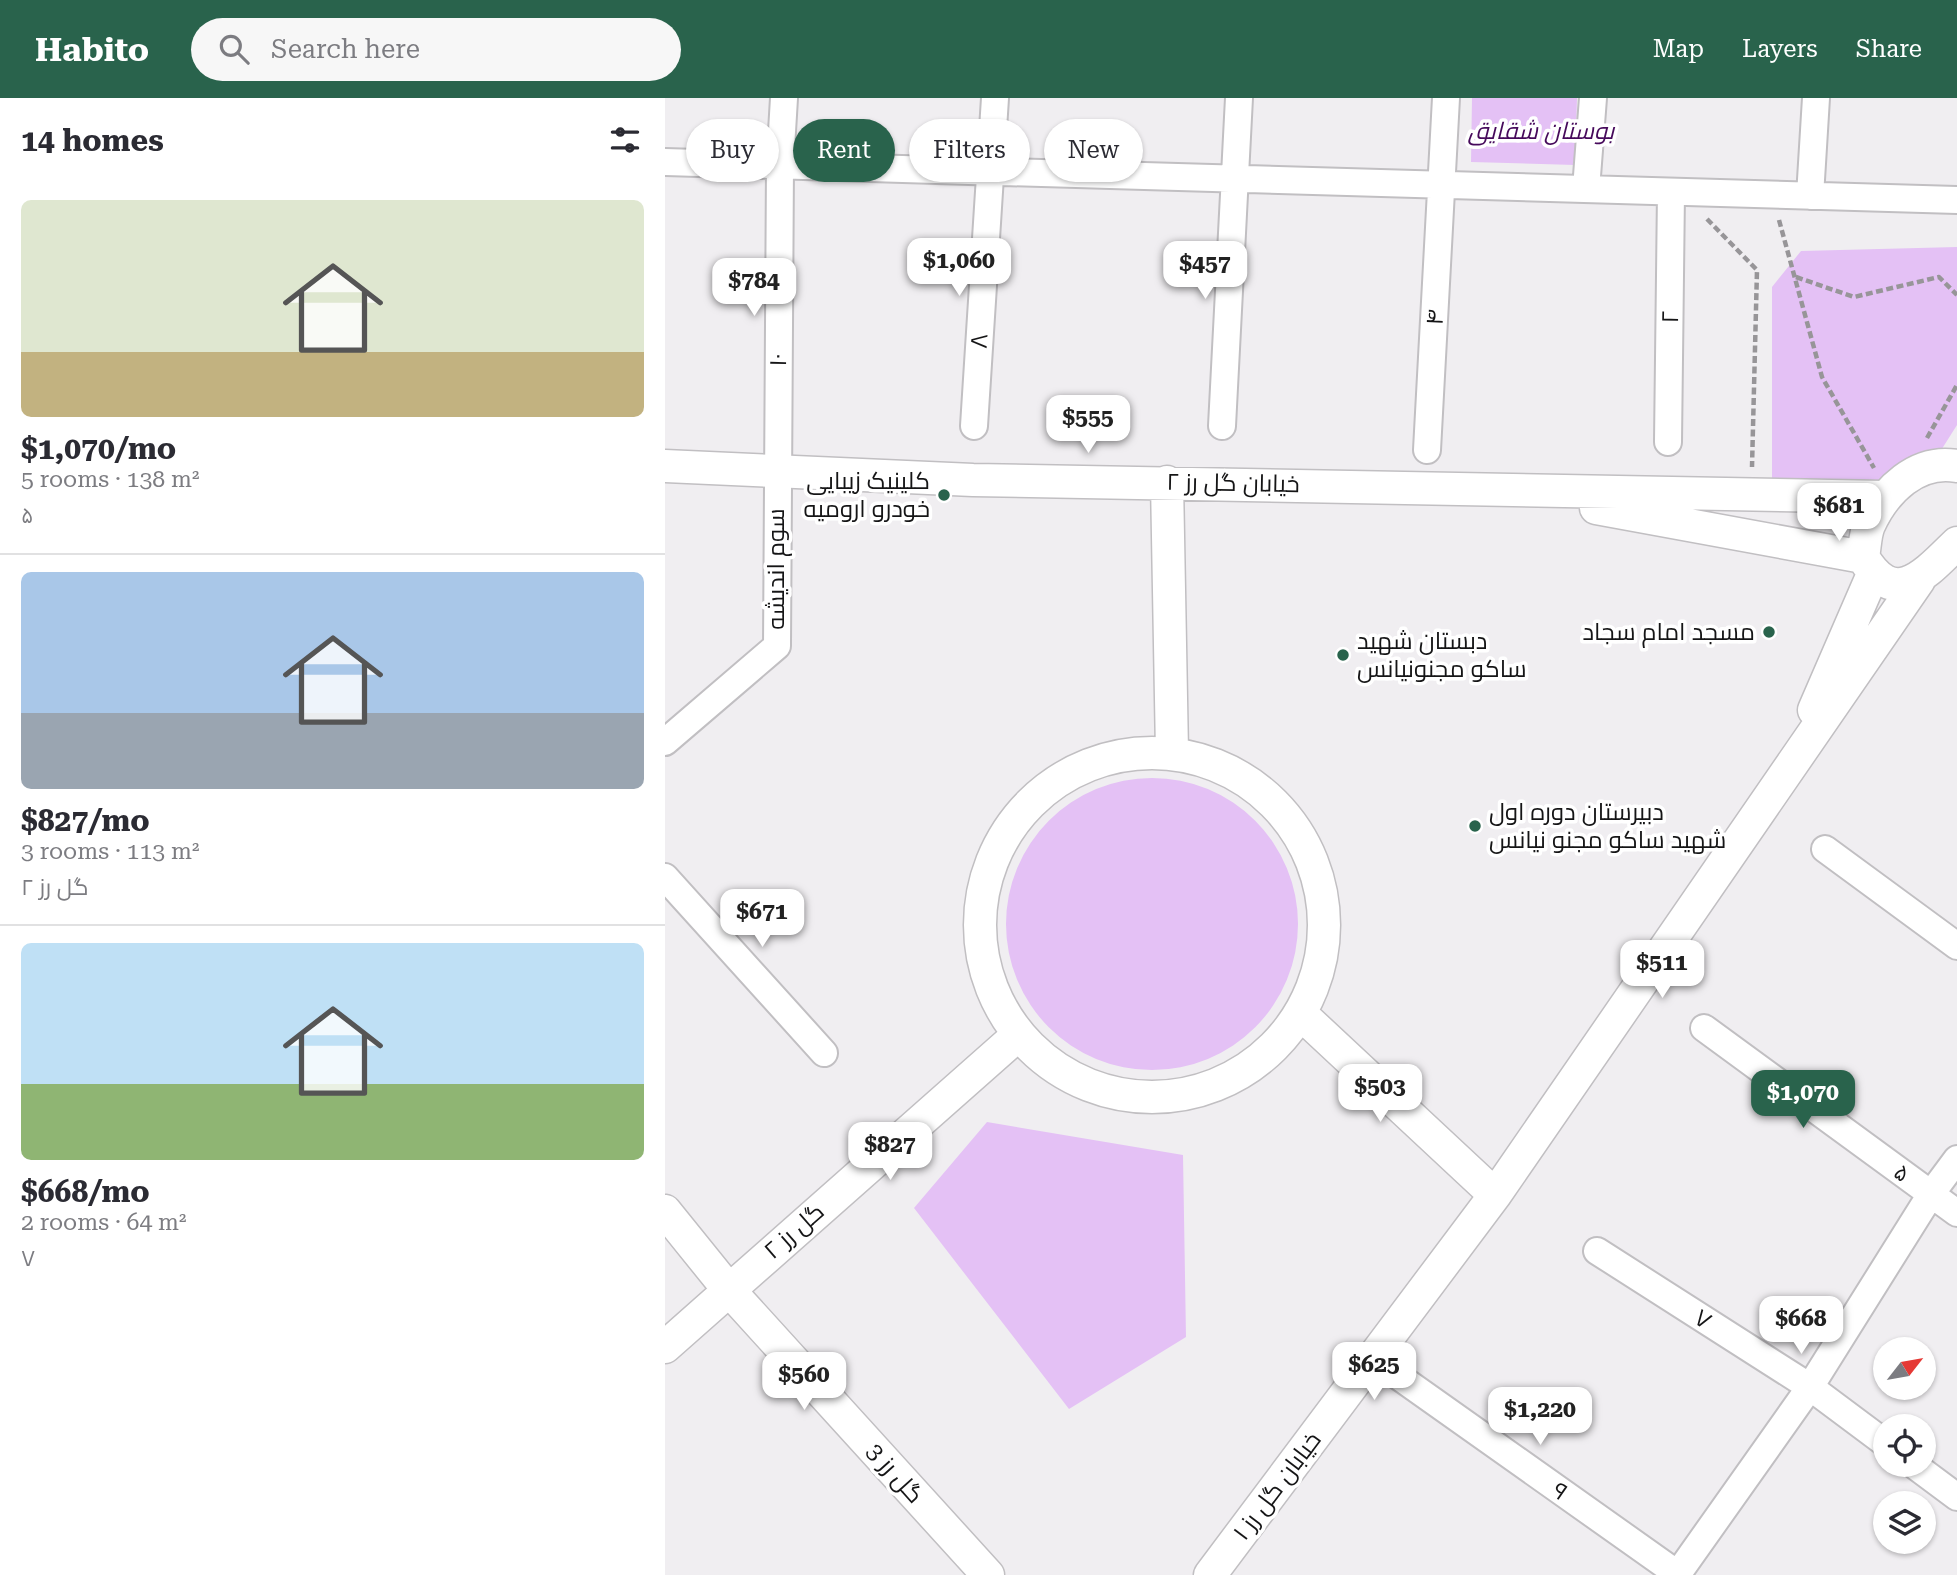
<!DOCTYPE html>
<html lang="en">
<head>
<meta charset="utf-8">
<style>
	body { margin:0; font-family:"Roboto Serif",Cairo,serif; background:#f7f7f7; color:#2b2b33; height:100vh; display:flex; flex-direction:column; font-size:26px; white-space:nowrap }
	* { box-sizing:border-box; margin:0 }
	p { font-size:23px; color:#7c7c81 }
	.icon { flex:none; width:38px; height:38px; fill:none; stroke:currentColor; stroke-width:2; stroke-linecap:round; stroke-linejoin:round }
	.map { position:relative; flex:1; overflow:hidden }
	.side { display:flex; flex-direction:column; background:#fff; width:665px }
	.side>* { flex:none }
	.hud { position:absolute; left:21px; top:21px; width:665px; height:63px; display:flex; gap:14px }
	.needle { width:46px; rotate:59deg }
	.controls { position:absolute; left:1208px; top:1239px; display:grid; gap:14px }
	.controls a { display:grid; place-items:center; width:63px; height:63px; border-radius:50%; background:#fff; box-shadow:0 2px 5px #0004; font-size:35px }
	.price { position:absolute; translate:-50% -60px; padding:0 16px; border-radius:14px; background:#fff; color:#222; font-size:23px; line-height:46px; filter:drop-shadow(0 2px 4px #0008) }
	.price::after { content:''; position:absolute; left:50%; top:42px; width:21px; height:16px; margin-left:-10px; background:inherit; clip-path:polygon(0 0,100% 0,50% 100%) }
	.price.selected { background:#29634c; color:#fff }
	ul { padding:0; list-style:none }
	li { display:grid; align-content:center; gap:14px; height:371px; padding:0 21px }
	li+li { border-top:2px solid #e1e1e2 }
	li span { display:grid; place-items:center; height:217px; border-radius:10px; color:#555 }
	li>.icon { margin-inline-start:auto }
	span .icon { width:126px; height:126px; fill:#fffc; stroke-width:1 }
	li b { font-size:30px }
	h2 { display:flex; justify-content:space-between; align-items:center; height:84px; padding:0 21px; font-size:30px }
	.tag { padding:0 24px; border-radius:32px; background:#fff; box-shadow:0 2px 5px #0004; font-size:24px; line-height:63px }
	.tag.selected { background:#29634c; color:#fff }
	header { display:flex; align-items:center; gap:42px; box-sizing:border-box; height:98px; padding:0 35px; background:#29634c; color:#fff }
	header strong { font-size:33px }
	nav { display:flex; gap:38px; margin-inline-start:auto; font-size:24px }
	.search { width:490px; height:63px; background:#f7f7f7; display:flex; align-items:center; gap:18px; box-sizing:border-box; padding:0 24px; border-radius:38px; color:#7c7c81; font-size:26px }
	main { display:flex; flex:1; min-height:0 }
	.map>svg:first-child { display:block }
</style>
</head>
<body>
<header>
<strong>Habito</strong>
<div class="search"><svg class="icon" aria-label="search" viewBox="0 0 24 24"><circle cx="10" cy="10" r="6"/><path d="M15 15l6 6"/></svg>Search here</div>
<nav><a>Map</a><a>Layers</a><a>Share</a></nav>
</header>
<main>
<section class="side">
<h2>14 homes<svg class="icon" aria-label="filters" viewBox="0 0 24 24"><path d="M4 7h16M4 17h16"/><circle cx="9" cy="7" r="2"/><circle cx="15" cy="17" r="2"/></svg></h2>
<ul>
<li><span style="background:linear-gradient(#dfe7d0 70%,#c2b280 0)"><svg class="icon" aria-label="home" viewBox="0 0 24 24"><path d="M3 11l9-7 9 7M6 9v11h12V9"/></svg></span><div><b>$1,070/mo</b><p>5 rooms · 138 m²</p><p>۵</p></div></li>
<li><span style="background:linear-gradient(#a9c7e8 65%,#9aa5b1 0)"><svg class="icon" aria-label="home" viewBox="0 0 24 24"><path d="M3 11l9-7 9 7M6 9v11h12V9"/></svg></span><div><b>$827/mo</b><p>3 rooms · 113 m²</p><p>۲ گل رز</p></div></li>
<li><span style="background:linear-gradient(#bfe0f5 65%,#8fb573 0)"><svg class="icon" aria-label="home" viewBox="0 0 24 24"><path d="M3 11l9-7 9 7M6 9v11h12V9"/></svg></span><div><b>$668/mo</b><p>2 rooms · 64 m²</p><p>۷</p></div></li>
</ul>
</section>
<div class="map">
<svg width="1292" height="1477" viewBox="0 0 1292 1477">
	<rect width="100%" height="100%" fill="#f0eef1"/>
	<path fill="#e4c1f5" d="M807,0H912L910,67L806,64Z
		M1292,149V327L1268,365L1200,393L1107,389V189L1136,153Z
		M341 826a146 146 0 1 1 292 0a146 146 0 1 1-292 0Z
		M322,1024L518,1057L521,1239L404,1311L249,1110Z"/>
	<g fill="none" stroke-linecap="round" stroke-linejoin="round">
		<g stroke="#c1bfc2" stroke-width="30">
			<path id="minor" d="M0,64L1292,102
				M921,91L928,0
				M1145,98L1151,0
				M309,328L330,0
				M557,328L574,0
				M1003,344L1006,94
				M762,352L781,0
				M0,644L112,548L115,67L119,0
				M1160,751L1292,848
				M0,779L159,955
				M1039,930L1292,1115
				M932,1153L1145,1289L1220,1345
				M709,1261L1014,1477
				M1249,1367L1292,1399
				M1012,1477L1145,1289L1266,1096L1292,1061"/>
		</g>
		<g stroke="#c1bfc2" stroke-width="35">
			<path id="tertiary" d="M0,368L308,382L1220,399
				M1292,368C1252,361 1220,392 1204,427C1200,436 1200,449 1198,459C1230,513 1261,475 1292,445
				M502,384L507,654
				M931,410L1198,459
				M1149,612L1208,476
				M315 827a172 172 0 1 1 344 0a172 172 0 1 1-344 0Z
				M636,916L830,1097
				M0,1113L63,1191L323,1477
				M0,1249L353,937
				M545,1477L830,1097L1254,482"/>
		</g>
		<path stroke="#979598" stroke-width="4.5" stroke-dasharray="7 3.5" stroke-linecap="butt" d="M1042,121L1092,172L1087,369
			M1114,122L1157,279L1209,370
			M1131,179L1189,199L1274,179L1292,197
			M1262,340L1292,287"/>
		<use href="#minor" stroke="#fff" stroke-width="26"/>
		<use href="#tertiary" stroke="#fff" stroke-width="32"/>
	</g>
	<g fill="#29634c" stroke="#fff" stroke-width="2.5">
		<circle cx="279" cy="397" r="7"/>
		<circle cx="1104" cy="534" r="7"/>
		<circle cx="678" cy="557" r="7"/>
		<circle cx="810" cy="728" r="7"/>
	</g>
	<g text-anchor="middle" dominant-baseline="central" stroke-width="7" stroke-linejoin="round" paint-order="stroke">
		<g font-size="24" font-style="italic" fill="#46095b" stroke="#fff">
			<text x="876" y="33">بوستان شقایق</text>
		</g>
		<g font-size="24" fill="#151516" stroke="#fff">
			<text transform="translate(770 219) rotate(-87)">۴</text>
			<text transform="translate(1005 219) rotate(-89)">۲</text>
			<text transform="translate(314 243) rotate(-86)">۸</text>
			<text transform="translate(113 262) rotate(-89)">۱۰</text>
			<text transform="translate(568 385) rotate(1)">خیابان گل رز ۲</text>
			<text transform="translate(111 471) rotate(-90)">سوم اندیشه</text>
			<text transform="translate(1237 1075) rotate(36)">۵</text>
			<text transform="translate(129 1133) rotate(-41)">۲ گل رز</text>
			<text transform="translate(1038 1221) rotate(33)">۷</text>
			<text transform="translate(230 1375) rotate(48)">گل رز 3</text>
			<text transform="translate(612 1388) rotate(-53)">خیابان گل رز ۱</text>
			<text transform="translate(895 1393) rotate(35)">۹</text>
		</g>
		<g font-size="24" fill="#151516" stroke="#fff" text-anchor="end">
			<text x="265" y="383">کلینیک زیبایی<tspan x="265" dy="28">خودرو ارومیه</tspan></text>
			<text x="1090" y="534">مسجد امام سجاد</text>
			<text x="692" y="543" text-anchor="start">دبستان شهید<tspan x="692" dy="28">ساکو مجنونیانس</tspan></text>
			<text x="824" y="714" text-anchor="start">دبیرستان دوره اول<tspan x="824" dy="28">شهید ساکو مجنو نیانس</tspan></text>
		</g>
	</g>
</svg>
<div class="controls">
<a><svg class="needle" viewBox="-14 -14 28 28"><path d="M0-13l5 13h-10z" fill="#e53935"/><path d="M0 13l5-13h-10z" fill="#7c7c81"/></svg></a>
<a><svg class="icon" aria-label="locate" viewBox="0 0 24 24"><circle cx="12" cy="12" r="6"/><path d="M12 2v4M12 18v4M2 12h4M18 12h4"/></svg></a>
<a><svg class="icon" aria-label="layers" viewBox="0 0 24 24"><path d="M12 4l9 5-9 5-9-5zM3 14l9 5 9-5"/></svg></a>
</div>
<b class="price" style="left:294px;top:200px">$1,060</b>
<b class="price" style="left:540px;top:203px">$457</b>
<b class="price" style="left:89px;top:220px">$784</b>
<b class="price" style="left:423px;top:357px">$555</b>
<b class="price" style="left:1174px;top:445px">$681</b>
<b class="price" style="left:97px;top:851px">$671</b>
<b class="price" style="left:997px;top:902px">$511</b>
<b class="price" style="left:715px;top:1026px">$503</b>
<b class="price selected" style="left:1138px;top:1032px">$1,070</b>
<b class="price" style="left:225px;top:1084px">$827</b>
<b class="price" style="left:1136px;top:1258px">$668</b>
<b class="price" style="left:709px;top:1304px">$625</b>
<b class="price" style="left:139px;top:1314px">$560</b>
<b class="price" style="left:875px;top:1349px">$1,220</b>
<div class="hud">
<a class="tag">Buy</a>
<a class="tag selected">Rent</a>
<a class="tag">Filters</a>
<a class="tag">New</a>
</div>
</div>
</main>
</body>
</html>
